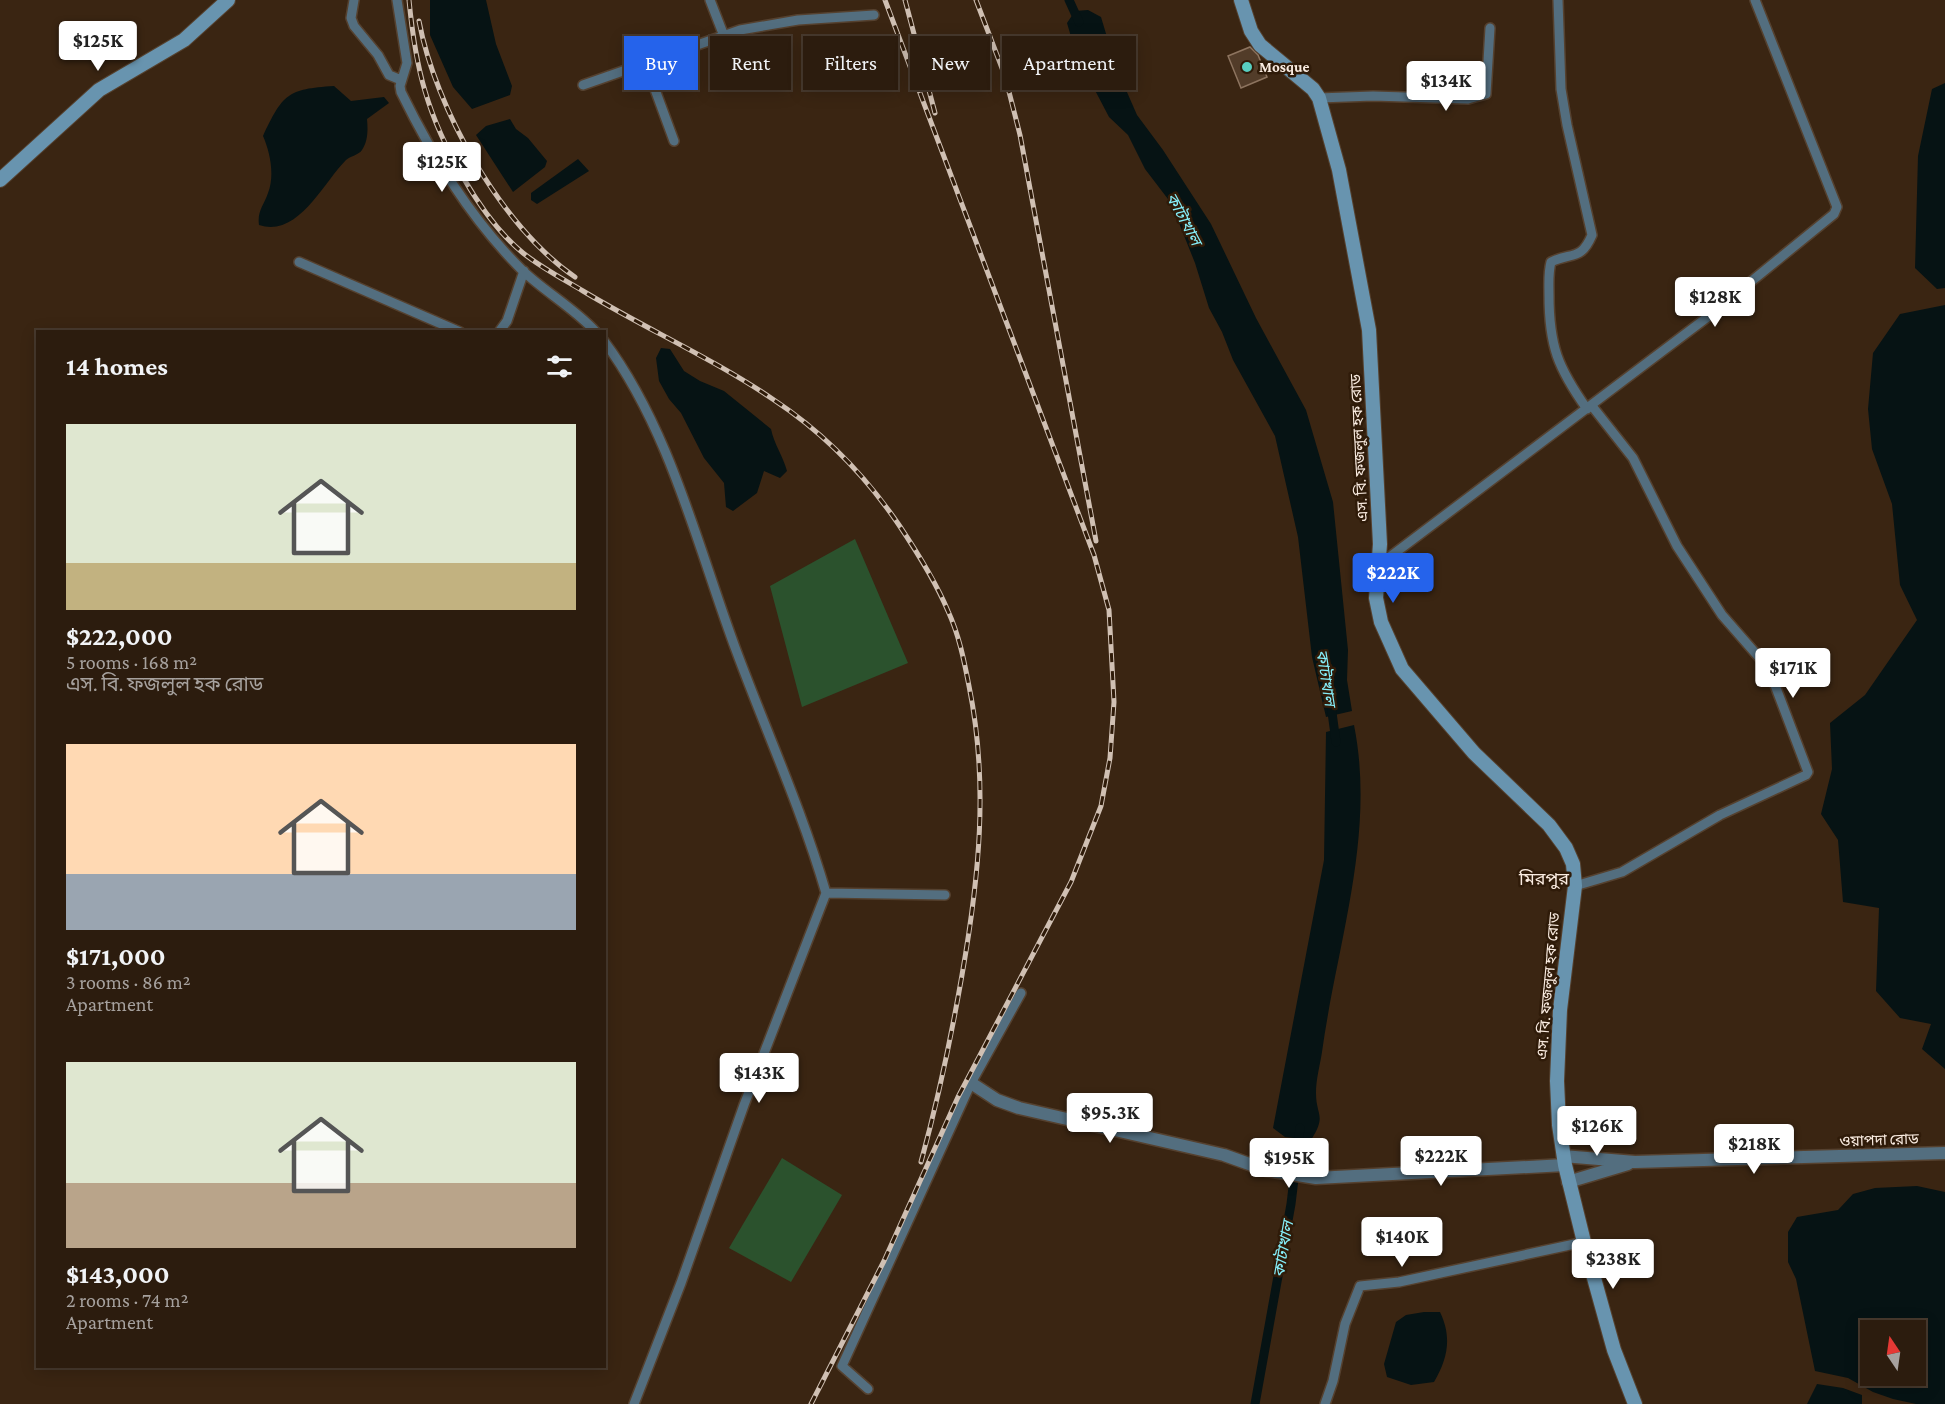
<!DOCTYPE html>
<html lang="en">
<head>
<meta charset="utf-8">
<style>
	body { margin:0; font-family:"Crimson Pro","Noto Sans Bengali",serif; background:#38291c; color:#f1f3f6; height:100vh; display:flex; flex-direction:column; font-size:22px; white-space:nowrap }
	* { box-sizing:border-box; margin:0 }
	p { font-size:20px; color:#a6a19e }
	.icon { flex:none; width:33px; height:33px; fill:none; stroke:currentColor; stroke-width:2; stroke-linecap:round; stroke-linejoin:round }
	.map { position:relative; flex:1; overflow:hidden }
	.details { position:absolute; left:36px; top:330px; width:570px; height:1038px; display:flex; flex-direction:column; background:#2c1c0e; border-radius:0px; box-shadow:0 3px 15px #0003,0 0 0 2px #483a2e }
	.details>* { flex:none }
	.top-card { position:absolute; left:624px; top:36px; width:570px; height:54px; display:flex; gap:12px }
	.needle { width:39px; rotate:347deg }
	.controls { position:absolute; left:1860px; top:1320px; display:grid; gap:12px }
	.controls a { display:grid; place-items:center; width:66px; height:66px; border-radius:0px; background:#2c1c0e; box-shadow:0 3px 15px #0003,0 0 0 2px #483a2e; font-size:30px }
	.price { position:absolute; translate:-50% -51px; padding:0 14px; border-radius:6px; background:#fff; color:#222; font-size:20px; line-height:39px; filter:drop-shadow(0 2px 3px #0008) }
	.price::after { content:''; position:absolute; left:50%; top:36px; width:18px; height:14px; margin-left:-9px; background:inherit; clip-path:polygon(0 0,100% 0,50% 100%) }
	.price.active { background:#2563eb; color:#fff }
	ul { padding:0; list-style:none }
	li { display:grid; align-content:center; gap:12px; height:318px; padding:0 30px }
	li span { display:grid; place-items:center; height:186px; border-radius:0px; color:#555 }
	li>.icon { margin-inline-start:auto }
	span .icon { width:108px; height:108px; fill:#fffc; stroke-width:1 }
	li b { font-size:26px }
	h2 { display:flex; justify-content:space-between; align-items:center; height:72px; padding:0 30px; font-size:26px }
	.chip { padding:0 21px; border-radius:0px; background:#2c1c0e; box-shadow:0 3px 15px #0003,0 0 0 2px #483a2e; font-size:21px; line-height:54px }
	.chip.active { background:#2563eb; color:#fff }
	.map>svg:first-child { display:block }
</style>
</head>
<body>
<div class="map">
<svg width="1945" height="1404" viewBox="0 0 1945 1404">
	<rect width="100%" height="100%" fill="#3a2512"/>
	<path fill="#2b522d" d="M855,539L908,663L802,707L770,586Z
		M782,1158L842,1195L791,1282L729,1248Z"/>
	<path fill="#061314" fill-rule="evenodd" d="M430,0H486L496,44L512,86L510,95L472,109L453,87L430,35Z
		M1088,10L1101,17L1116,67L1137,115L1163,150L1211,224L1256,318L1306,410L1333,502L1348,650L1347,680L1352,711L1326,717L1312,657L1298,537L1275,436L1233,360L1222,332L1209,308L1195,263L1171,203L1145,169L1128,135L1109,117L1076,54L1067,23L1075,11Z
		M1945,83V288L1937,289L1915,268L1918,156L1932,89Z
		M334,86L351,101L384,97L389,103L367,119C368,130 368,141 362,150C359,155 350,156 346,160C323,183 298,238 259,225C257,211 264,205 268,193C275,175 270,152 263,136C283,94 287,89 334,86Z
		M510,119L516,129L528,138L547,161L545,167L513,192L476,135L486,126Z
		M578,159L589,171L537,204L531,200V193Z
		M1945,305V1069L1922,1049L1931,1024L1900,1018L1876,991L1879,908L1843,902L1838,840L1821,814L1832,769L1830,723L1865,695L1917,620L1900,585L1892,504L1872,449L1868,409L1873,353L1900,314Z
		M661,348L670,349L684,371L700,381L724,391L771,429C774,444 783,456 787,471L780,478L764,471L757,493L733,511L726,507L724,483L704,458L681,413L669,399L659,381L656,358Z
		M1354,725C1376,835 1337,943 1322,1052C1320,1065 1316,1079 1316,1093C1316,1116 1327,1115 1311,1140L1285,1137L1273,1128L1324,860L1326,732Z
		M1917,1186L1945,1192V1404H1916L1893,1399L1873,1392L1848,1378L1815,1371L1796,1279L1788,1262V1232L1797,1217L1838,1210L1853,1194L1875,1188ZM1870,1330H1916V1376H1870Z
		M1424,1312H1440C1452,1337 1448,1358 1434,1382L1411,1385L1387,1377L1384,1364L1396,1322L1406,1315Z
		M1817,1384L1843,1388L1862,1395V1404H1807Z"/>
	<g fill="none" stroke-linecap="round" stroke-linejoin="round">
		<path stroke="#061314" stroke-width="9" d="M1069,0L1079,22
			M1331,705L1336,742
			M1255,1404L1291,1204L1300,1128"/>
	</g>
	<path fill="#523c29" stroke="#8d745f" stroke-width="1.5" d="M1250,47L1258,55L1267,77L1241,88L1228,56Z"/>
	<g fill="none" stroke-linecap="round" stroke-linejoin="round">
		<g stroke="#55412f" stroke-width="12">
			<path id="minor" d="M354,0L351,18L354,26L378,55L389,75L401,80
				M397,0L407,63L400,86L401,92C433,157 470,218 522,270C545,292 574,308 596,332
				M710,0L724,36
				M1558,0L1561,89L1567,125L1592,235C1581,261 1572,252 1551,262C1548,273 1549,284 1549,295C1549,346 1558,368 1587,409
				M646,65L674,141
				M583,85L740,30L798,20L874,15
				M1319,98L1373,96L1468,99L1486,94L1490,28
				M299,262L460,332
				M499,332L507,321L524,271
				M604,341C670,429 698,548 736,650C766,731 802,810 826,893
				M1379,565L1705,319L1834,214L1837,207L1755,0
				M1575,886L1622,872L1720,815L1806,775L1808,772L1773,680L1764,663L1722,615L1677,546L1633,458L1592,406
				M868,1389L842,1366L971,1083L1021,993
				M634,1404L681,1283L744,1105L826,893L945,895
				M1325,1404L1333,1381L1345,1324L1360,1286L1399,1282L1584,1242"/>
		</g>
		<g stroke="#55412f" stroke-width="15">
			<path id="tertiary" d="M971,1083L997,1100L1019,1108L1224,1155L1266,1170L1316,1178L1565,1165
				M1563,1156L1635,1162L1945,1153
				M1568,1182L1628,1164"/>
		</g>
		<g stroke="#55412f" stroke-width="16">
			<path id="secondary" d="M1241,0L1251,31L1260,45L1313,89L1319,98L1339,170L1369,330L1380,544L1376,598L1381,622L1402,669L1474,753L1549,825L1566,848L1573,864L1575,886L1560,1010L1557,1081L1559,1125L1565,1165L1584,1242L1614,1350L1635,1404
				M0,180L99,90L184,40L228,0"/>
		</g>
		<use href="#minor" stroke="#536e7f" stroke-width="9"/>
		<use href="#tertiary" stroke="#536e7f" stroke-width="12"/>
		<use href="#secondary" stroke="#6894af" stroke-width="14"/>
		<g stroke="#d0c0b3" stroke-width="5">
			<path id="rail" d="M409,0C412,31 416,61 425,91C440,143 481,219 523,253C542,268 563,279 583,291C646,329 714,359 774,400C824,433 865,475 899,525C917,552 935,580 948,611C959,635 964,660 969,686C989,784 979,878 962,975C951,1038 938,1100 921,1162
				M905,0L935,113
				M976,0L1005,76L1020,135L1096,541
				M419,21C435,107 501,227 575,277
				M811,1404L884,1261L958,1097L1071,882L1101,806L1110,758L1114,702L1109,610L1094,555L885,0"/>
		</g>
		<use href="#rail" stroke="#2f1b09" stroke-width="3" stroke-dasharray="9" stroke-linecap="butt"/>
	</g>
	<circle fill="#58cec0" stroke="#2f1b09" stroke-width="2" cx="1247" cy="67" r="6"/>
	<g text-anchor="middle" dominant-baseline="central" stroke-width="5" stroke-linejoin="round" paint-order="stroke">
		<g font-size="15" font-weight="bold" fill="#faece1" stroke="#2f1b09" text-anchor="start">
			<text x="1259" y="67">Mosque</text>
		</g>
		<g font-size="15" fill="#faece1" stroke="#2f1b09">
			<text transform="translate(1359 448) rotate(-93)">এস. বি. ফজলুল হক রোড</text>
			<text transform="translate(1548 986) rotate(-85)">এস. বি. ফজলুল হক রোড</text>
			<text transform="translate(1879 1140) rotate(-2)">ওয়াপদা রোড</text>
		</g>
		<g font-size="16" font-style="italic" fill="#86effa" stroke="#2f1b09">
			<text transform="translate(1184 219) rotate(62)">কাটাখাল</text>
			<text transform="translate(1326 678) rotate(81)">কাটাখাল</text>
			<text transform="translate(1283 1249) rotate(-80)">কাটাখাল</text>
		</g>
		<g font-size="18" fill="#faece1" stroke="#2f1b09">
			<text x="1544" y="879">মিরপুর</text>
		</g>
	</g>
</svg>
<div class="controls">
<a><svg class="needle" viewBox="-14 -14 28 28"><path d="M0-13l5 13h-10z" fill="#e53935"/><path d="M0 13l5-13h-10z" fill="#a6a19e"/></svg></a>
</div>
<b class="price" style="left:98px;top:72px">$125K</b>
<b class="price" style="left:1446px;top:112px">$134K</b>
<b class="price" style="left:442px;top:193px">$125K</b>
<b class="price" style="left:1715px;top:328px">$128K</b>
<b class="price active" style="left:1393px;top:604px">$222K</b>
<b class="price" style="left:1793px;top:699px">$171K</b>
<b class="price" style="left:759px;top:1104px">$143K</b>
<b class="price" style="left:1110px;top:1144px">$95.3K</b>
<b class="price" style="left:1597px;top:1157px">$126K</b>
<b class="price" style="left:1754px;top:1175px">$218K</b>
<b class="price" style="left:1441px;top:1187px">$222K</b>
<b class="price" style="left:1289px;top:1189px">$195K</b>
<b class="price" style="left:1402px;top:1268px">$140K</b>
<b class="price" style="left:1613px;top:1290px">$238K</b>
<div class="top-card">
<a class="chip active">Buy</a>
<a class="chip">Rent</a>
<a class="chip">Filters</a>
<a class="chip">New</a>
<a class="chip">Apartment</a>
</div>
<section class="details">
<h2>14 homes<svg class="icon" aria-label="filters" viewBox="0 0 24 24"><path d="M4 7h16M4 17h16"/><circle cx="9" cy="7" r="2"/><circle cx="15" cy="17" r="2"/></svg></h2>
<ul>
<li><span style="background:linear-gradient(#dfe7d0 75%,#c2b280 0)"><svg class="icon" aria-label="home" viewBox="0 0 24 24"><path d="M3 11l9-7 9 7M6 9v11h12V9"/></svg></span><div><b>$222,000</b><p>5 rooms · 168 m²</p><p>এস. বি. ফজলুল হক রোড</p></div></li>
<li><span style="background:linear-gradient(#ffd9b3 70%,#9aa5b1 0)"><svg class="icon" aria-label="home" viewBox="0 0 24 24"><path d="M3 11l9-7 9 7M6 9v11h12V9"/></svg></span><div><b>$171,000</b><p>3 rooms · 86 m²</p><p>Apartment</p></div></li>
<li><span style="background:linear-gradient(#dfe7d0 65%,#b9a48a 0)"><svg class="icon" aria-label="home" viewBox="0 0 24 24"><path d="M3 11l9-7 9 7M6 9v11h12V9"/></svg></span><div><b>$143,000</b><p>2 rooms · 74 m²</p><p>Apartment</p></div></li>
</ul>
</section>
</div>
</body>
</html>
